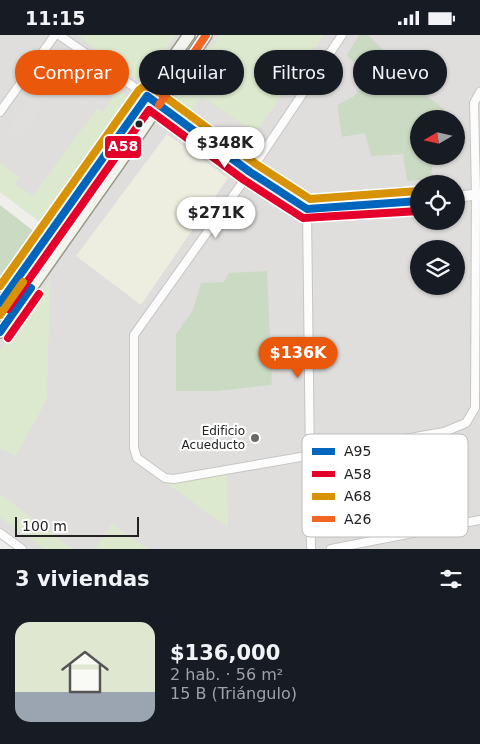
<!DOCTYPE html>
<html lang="es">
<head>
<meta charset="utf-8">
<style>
	body { margin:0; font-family:"DejaVu Sans",sans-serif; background:#20242c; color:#f1f3f6; height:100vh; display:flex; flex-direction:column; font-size:19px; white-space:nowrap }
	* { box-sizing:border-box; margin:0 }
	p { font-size:16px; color:#9ea1a6 }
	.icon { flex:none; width:28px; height:28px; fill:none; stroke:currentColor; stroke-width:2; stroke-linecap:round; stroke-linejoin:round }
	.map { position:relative; height:514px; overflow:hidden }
	.side { display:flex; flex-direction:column; background:#171b24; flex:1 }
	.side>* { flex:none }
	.top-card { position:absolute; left:15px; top:15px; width:450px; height:45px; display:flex; gap:10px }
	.needle { width:32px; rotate:261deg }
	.fabs { position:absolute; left:410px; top:75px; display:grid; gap:10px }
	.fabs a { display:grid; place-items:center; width:55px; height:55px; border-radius:50%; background:#171b24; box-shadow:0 1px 4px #0004; font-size:25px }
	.scale { position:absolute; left:15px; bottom:12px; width:124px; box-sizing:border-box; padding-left:5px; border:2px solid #222; border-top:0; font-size:14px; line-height:18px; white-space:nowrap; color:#222; -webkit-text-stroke:4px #fff; paint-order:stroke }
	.price { position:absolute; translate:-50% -42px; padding:0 11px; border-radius:18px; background:#fff; color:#222; font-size:16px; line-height:32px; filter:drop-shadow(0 1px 2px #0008) }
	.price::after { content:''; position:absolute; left:50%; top:30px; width:15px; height:11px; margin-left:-8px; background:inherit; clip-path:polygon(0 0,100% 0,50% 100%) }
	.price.active { background:#ea580c; color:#fff }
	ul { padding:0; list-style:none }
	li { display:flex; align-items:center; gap:15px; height:125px; padding:0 15px }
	li span { display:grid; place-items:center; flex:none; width:140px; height:100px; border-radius:15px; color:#555 }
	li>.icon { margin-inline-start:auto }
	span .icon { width:60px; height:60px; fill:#fffc; stroke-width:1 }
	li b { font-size:21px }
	h2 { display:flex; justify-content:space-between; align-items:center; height:60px; padding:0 15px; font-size:21px }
	.chip { padding:0 18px; border-radius:22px; background:#171b24; box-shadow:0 1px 4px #0004; font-size:18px; line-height:45px }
	.chip.active { background:#ea580c; color:#fff }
	.status { display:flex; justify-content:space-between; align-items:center; height:35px; padding:0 25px; background:#171b24; direction:ltr }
	.status svg { height:14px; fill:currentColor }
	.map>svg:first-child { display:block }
</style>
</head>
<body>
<div class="status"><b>11:15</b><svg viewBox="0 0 49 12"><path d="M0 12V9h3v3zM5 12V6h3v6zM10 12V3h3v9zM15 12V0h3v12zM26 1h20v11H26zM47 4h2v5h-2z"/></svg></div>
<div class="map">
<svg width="480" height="514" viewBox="0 0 480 514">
	<rect width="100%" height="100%" fill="#f0eeeb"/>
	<path fill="#dfdedc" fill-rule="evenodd" d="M0,0H185L44,190L0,157Z
		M206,0H480V514H22L0,498V297ZM419,84H456V121H419ZM419,149H456V186H419ZM419,214H456V251H419Z"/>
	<path fill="#edede0" d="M167,99L228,143L141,270L76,221Z"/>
	<path fill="#dce9ce" d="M77,0H176L141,48Z
		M219,0H324L255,98L202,62L191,76L175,64Z
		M118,54L132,65L44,190L0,157V128L19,141L15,149L33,161L97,73L103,77Z
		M142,76L144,77L115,119L108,137L0,289V278Z
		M50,245L47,364L16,421L0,414V315Z
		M227,439L228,492L166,448Z
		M0,459L73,514H44L0,482Z
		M112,489L148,514H95Z"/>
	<path fill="#cbdbc3" d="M359,0H368L407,38L420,56L448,77V84H419V121H448V123H433L431,144L407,146L403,119L371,121L365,98L342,102L337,70L353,62L369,43L347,20Z
		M0,170L40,201L0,260Z
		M267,236L272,350L216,356H176V299L193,275L201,248L224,247L229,238Z"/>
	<path fill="#e0dfde" d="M61,21L105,52L94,68L62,44L20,104L7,95Z
		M201,62L255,98L246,111L191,76Z"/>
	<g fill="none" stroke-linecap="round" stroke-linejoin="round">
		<g stroke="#c6c5c3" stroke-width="10">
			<path id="minor" d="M59,0L147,61
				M342,0L250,137L134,300V413L137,423L165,443L174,444L444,397L466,388L475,373L476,159L474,68L480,57
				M0,77L55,0
				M307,174L311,514
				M0,498L22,514
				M331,514L480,485"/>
		</g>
		<g stroke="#c6c5c3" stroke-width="12">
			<path id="tertiary" d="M147,61L250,137L307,174L419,166
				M456,162L480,159"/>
		</g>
		<g stroke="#969885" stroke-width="14">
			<path id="secondary" d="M0,268L189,0
				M0,297L120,127L206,0"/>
		</g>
		<use href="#minor" stroke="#fdfcfc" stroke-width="8"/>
		<use href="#tertiary" stroke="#fdfcfc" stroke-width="10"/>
		<use href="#secondary" stroke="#f3f4ee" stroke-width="11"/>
		<g stroke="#fff" stroke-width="11">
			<path id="bus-1" d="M0,268L147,61L250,137L307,174L419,166
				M0,297L31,253"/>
		</g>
		<g stroke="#fff" stroke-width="11">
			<path id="bus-2" d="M8,274L149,75L244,145L303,183L419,176
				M8,303L39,259"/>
		</g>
		<g stroke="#fff" stroke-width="11">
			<path id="bus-3" d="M0,251L139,55L144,51L153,53L256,129L310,164L418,156
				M0,280L23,247"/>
		</g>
		<g stroke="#fff" stroke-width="11">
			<path id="bus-4" d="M159,70L206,0"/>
		</g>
		<use href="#bus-1" stroke="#0065bd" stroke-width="8"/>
		<use href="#bus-2" stroke="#e4002b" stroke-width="8"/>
		<use href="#bus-3" stroke="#d79205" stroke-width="8"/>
		<use href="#bus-4" stroke="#f26522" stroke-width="8"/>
	</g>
	<circle fill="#222" stroke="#fff" stroke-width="2" cx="139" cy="89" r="4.5"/>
	<circle fill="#6a6968" stroke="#fff" stroke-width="2" cx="255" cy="403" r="5"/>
	<g text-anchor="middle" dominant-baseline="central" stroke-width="4.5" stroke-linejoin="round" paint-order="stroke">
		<g font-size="12" fill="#222" stroke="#fff" text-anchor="end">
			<text x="245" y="396">Edificio<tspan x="245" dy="14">Acueducto</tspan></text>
		</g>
	</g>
	<rect x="302" y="399" width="166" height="103" rx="8" fill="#fff" stroke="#bdbdbd" stroke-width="1"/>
	<rect x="312" y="413" width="23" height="7" fill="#0065bd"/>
	<rect x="312" y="436" width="23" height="6" fill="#e4002b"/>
	<rect x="312" y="458" width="23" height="7" fill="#d79205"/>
	<rect x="312" y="481" width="23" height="6" fill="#f26522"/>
	<g font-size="14" fill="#222">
		<text x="344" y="421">A95</text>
		<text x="344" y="444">A58</text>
		<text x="344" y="466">A68</text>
		<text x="344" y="489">A26</text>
	</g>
	<rect stroke="#fff" stroke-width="2" x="104" y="100" width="38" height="24" rx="5" fill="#e4002b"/>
	<g font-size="14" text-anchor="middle" font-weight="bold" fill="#fff">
		<text x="123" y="116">A58</text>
	</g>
</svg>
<div class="fabs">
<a><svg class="needle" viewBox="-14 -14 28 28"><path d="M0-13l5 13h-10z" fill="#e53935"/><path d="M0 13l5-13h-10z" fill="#9ea1a6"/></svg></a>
<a><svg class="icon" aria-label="locate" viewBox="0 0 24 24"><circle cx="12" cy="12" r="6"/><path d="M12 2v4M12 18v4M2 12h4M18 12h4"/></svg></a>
<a><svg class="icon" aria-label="layers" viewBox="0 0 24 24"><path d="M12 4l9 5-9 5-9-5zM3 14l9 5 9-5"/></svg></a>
</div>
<div class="scale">100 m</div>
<b class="price" style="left:225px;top:134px">$348K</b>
<b class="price" style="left:216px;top:204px">$271K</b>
<b class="price active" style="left:298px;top:344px">$136K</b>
<div class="top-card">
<a class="chip active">Comprar</a>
<a class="chip">Alquilar</a>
<a class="chip">Filtros</a>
<a class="chip">Nuevo</a>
</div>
</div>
<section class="side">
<h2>3 viviendas<svg class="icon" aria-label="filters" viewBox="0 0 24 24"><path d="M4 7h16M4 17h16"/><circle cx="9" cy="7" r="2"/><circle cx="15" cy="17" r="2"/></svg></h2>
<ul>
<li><span style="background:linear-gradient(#dfe7d0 70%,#9aa5b1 0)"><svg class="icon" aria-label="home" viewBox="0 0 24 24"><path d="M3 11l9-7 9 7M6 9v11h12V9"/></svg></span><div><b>$136,000</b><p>2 hab. · 56 m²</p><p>15 B (Triángulo)</p></div></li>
</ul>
</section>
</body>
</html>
